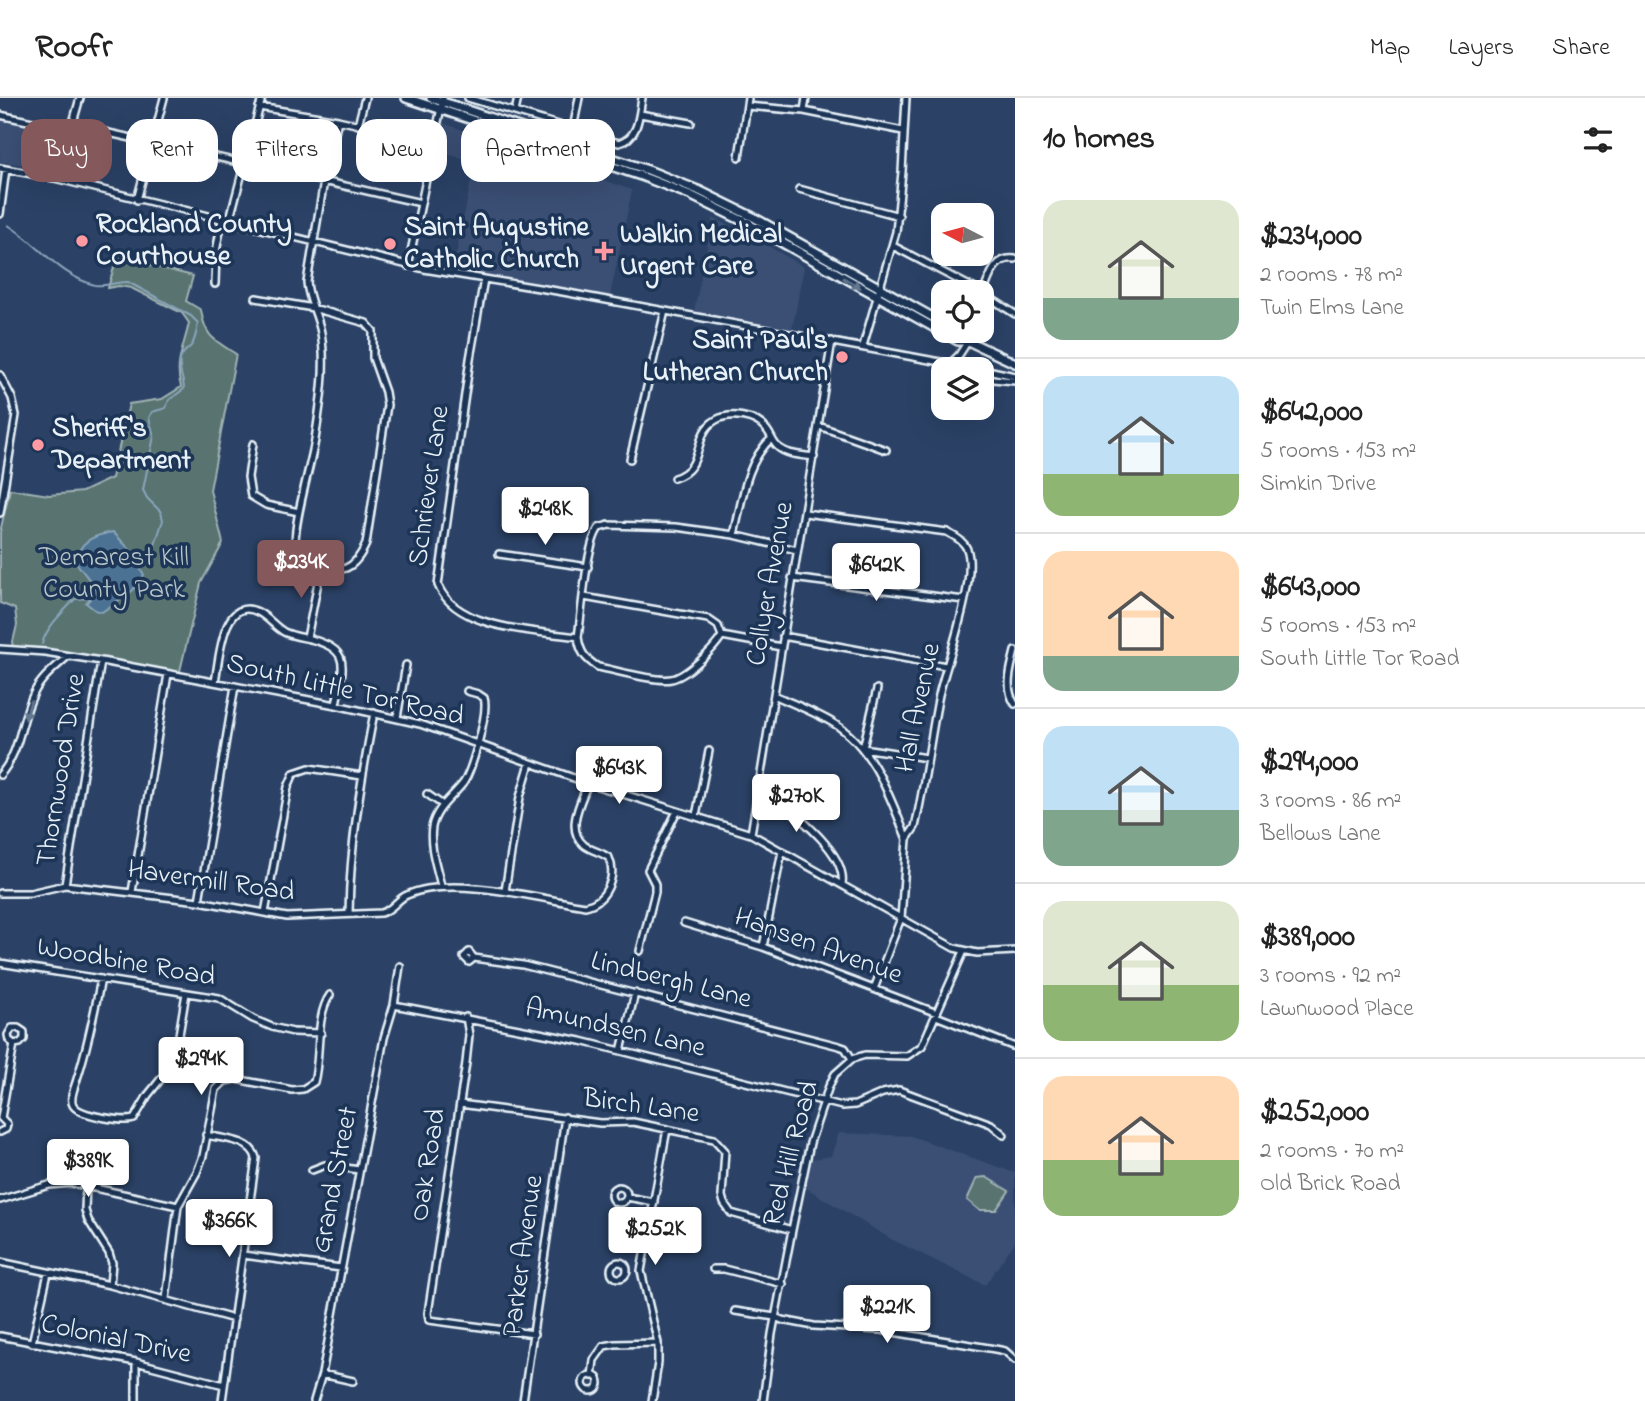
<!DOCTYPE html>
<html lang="en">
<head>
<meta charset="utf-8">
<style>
	body { margin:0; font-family:"Indie Flower",sans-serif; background:#f6f6f6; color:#222; height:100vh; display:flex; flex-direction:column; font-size:26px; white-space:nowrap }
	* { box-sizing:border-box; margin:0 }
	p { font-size:23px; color:#767676 }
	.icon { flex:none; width:38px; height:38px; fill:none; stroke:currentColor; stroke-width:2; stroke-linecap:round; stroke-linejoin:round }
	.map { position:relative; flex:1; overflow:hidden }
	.drawer { display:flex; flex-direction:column; background:#fff; width:630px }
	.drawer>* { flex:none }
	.guide { position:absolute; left:21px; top:21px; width:665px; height:63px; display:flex; gap:14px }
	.needle { width:46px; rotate:276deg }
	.controls { position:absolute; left:931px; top:105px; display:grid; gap:14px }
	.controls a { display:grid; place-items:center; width:63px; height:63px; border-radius:14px; background:#fff; box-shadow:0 7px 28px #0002; font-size:35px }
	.price { position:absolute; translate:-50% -60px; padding:0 16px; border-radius:7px; background:#fff; color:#222; font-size:23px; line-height:46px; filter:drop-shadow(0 2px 4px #0008) }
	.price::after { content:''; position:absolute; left:50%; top:42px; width:21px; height:16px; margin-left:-10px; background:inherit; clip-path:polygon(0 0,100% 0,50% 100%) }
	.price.on { background:#85585c; color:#fff }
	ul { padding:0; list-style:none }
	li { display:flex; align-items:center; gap:21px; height:175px; padding:0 28px }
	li+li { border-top:2px solid #e0e0e0 }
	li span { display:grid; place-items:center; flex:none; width:196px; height:140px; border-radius:21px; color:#555 }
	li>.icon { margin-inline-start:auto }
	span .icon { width:84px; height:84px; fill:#fffc; stroke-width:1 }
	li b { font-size:30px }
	h2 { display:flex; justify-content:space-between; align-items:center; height:84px; padding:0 28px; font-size:30px }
	.pill { padding:0 24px; border-radius:21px; background:#fff; box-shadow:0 7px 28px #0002; font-size:24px; line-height:63px }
	.pill.on { background:#85585c; color:#fff }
	header { display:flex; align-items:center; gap:42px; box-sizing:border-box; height:98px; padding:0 35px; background:#fff; border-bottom:2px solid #e0e0e0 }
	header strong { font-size:33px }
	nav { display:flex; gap:38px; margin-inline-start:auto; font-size:24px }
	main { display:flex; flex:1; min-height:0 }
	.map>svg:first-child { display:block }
</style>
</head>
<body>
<header>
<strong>Roofr</strong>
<nav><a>Map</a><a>Layers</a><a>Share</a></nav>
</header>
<main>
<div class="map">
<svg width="1015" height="1303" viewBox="0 0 1015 1303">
	<rect width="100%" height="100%" fill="#2b4266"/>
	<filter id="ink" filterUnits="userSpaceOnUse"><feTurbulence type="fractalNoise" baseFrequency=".0143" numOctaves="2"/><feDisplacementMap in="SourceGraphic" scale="14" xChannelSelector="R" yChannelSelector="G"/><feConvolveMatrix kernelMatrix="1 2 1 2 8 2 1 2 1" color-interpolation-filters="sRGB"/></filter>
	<g filter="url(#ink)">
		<path fill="#3a4f74" d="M0,13L67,30L52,70L0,64Z
			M443,25L632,92L610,198L453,172L475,63L436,54Z
			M713,120L751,138L804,169L792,232L694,213Z
			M839,1035L911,1038L1015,1075V1144L985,1187L891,1141L801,1087L807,1062L831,1058Z"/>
		<path fill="#587370" stroke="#a0b2b4" stroke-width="2" d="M77,32L87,35L77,81L63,77L60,71L75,34Z
			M117,159L193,178L186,203L201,212C205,239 214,242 236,256L210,392L223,445L201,485L179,577L12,548L17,527L15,511L0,505V434L10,391L49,397L82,394L112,380L129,306L162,301L181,289C174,266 184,249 189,225L182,215L131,190L119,188L108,190Z
			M986,1079L1009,1093L996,1112H979L967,1102L977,1080Z"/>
		<path fill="#4c7293" stroke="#8aa5bb" stroke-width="2" d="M113,434L136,458L133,462L139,466V469L144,477L132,493L102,514L95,512L86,505L97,494C91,482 83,475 76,464C78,443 95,437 113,434Z"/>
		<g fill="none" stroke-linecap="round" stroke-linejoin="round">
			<path stroke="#8aa5bb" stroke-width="2" d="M8,127C38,145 59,178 95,187C106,189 117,183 128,184L191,218L198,225C197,232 195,243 191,248C186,253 182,254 180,262C178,273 184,281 184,291L169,302L166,310L152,314L149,320L154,338L143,392L147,400L161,414L163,422L152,456L148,462L139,469
				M42,546C47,528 63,514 75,501L89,500"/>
			<g stroke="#e8f1f8" stroke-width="10">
				<path id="minor" d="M468,0L619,45C639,40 639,17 642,0
					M747,8L804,13L903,33
					M259,9L338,22L434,44
					M804,13L806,0
					M515,14L518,0
					M640,16L691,25
					M0,17L37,25L70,35
					M73,27L421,105
					M358,27L365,0
					M573,31L579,0
					M739,59L748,0
					M0,70L54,80L424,171L563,194L978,271
					M54,80L70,35L80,0
					M799,91L899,118
					M137,102L164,0
					M0,116L6,71
					M229,124L262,0
					M893,148L981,194
					M408,168L443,0
					M937,171L946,156
					M484,181L470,261L438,487C456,532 537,533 578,539
					M215,186L216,154L222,122
					M982,195L1015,216
					M983,195C990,179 994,158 1015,161
					M256,200L313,210L366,225L373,233V260L385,294L387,307L366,446C362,455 356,466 346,470C330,476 302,464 296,448C291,433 312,363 315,342C320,308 327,270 321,235C318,217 308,202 307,184L323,89L338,22
					M863,248L896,134L902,74L906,0
					M951,265L959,257L968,243
					M982,274L992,273L1015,278
					M985,275L993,281L1015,283
					M0,277L12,300L16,317L0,415
					M819,328L886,352
					M253,346L248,379L251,398L266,407L299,414
					M630,361L665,213
					M674,380C707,370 691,336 716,322C730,314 756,318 766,331C771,336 772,344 778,349C787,357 802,357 814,359
					M805,415L947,434C955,439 963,442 967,451C978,480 946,566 939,597C930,641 925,686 915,729L907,741L901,820L874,891
					M734,437C742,404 745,365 771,341
					M499,456L588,469
					M792,480L964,502
					M584,499L708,521L718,528L722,538
					M722,538C714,551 686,579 671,581C655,584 615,572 598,569C585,561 580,554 578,539C582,514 586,447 599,430L609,427L676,429L734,437L797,452
					M722,538L781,549
					M783,538L946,568
					M307,540L321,469
					M0,551L45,554L101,563L336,607L420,626L588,685L751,736L954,850L977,855L1015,853
					M1015,553C1011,571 1004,589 1015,606
					M215,584C219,564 222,496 258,514C268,519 275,529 284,534C292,538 301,539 310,541C354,552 342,570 336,607
					M877,591L863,650L927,660
					M774,597C793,606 815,614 833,625C874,649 890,700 907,741
					M397,620L406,567
					M0,677C21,653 20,622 34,595C41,580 56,569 68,558
					M759,686C783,707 848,752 842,786
					M427,696L443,707
					M696,718L709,653
					M751,736L832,243
					M65,787L101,563
					M441,788C437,770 429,748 432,729C436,709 453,699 464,684C472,671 489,614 484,600L478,596L467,593
					M505,793L520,699L530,665
					M132,794L168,576
					M0,795H30L65,787L199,803L287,819L381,815C393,812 397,801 407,797C451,777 538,800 585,808C606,804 617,779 609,760C602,754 592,753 584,747C565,731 581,704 588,685
					M199,803L235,588
					M265,815L288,689L294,675L309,670L362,678
					M349,815C350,748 361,682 374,615
					M684,825L763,849L937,915
					M763,849L782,753
					M640,853L655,794V786L648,772L677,713
					M474,860L469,854L464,859L469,864L474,860L523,867L839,948L845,950L852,961
					M0,865L219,900L253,921L272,929L293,934L321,935
					M101,881C94,915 88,948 77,981C75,989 69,1000 73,1007C79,1018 124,1024 134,1021L148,997L169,971L177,949L186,895
					M394,907L581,943L842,1008L855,1007L883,995L899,992L991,1026L1004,1037
					M936,918L1015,949
					M466,919L469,937L466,965L428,1215L429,1222L534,1236
					M621,953L635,895
					M460,1006L600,1025L633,1024L714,1041L725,1053L722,1098L724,1105L731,1115L792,1132
					M1,1020L14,946L9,942L8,937L12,930H18L24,934V941L20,945L14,946
					M0,1034L6,1031L7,1026L1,1020
					M206,1037C223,1041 251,1041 256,1060L222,1303
					M312,1072L325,1067L359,1072
					M86,1087L85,1112L88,1122L109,1155L112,1165L110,1187
					M611 1097a8 8 0 1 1 16 0a8 8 0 1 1-16 0Z
					M627,1099L654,1104
					M0,1102L49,1087L72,1085L178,1108
					M243,1157L341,1170
					M0,1164L110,1187L234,1221
					M611 1172a8 8 0 1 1 16 0a8 8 0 1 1-16 0Z
					M713,1171H724L783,1186
					M166,1201L178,1108L197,1074L203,1058L216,991L225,983L236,981L292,992L303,991L314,984C321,959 315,918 330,897
					M735,1213L775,1219L782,1222L814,1228L881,1232L995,1251L1005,1253L1015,1262
					M0,1238L136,1264L224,1287
					M32,1245L48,1175
					M322,1276L353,1283
					M583 1285a8 8 0 1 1 16 0a8 8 0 1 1-16 0Z
					M592,1278L594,1262L604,1248L615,1246L658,1245
					M136,1303V1264
					M314,1303L322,1276L384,940L394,907L400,868
					M523,1303L565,1019
					M652,1303L658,1265V1245L641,1173L667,1031
					M763,1303L772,1236L792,1132L810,1045L829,988L835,976L852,961L865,957L907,958L922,948L964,853"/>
			</g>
			<g stroke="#e8f1f8" stroke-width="12">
				<path id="major" d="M406,0L641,78L690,97L745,124L958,243H968L1015,265
					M431,0L648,72L698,92L753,119L943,225
					M958,233L968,243"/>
			</g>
			<use href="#minor" stroke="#1d3557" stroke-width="5"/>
			<use href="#major" stroke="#1d3557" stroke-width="7"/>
		</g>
		<defs><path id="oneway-solid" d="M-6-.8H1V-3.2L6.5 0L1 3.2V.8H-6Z" transform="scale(1.75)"/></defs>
		<g fill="#64778f">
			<use href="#oneway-solid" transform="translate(852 185) rotate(30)"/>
			<use href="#oneway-solid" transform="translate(28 612) rotate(107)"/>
		</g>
	</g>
	<g fill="#ff9aa2" stroke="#1d3557" stroke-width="2.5">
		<circle cx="82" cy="143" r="7"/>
		<circle cx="390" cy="146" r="7"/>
		<path d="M600.5 142.5h7v7h7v7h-7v7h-7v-7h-7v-7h7z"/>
		<circle cx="842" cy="259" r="7"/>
		<circle cx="38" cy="347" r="7"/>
	</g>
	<g text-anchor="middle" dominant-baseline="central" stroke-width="7" stroke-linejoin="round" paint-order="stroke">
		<g font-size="28" font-weight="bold" fill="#e8f1f8" stroke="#1d3557" text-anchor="start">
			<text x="96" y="127">Rockland County<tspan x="96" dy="32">Courthouse</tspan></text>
			<text x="404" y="130">Saint Augustine<tspan x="404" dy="32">Catholic Church</tspan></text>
			<text x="620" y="137">Walkin Medical<tspan x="620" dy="32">Urgent Care</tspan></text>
			<text x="828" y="243" text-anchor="end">Saint Paul's<tspan x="828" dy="32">Lutheran Church</tspan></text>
			<text x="52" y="331">Sheriff's<tspan x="52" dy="32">Department</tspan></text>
		</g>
		<g font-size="28" fill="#e8f1f8" stroke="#1d3557">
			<text transform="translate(430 388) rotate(-82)">Schriever Lane</text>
			<text transform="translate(771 486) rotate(-80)">Collyer Avenue</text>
			<text transform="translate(345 593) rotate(13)">South Little Tor Road</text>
			<text transform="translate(919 610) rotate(-78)">Hall Avenue</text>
			<text transform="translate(62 672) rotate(-81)">Thornwood Drive</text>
			<text transform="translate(211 784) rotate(8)">Havermill Road</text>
			<text transform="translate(818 849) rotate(20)">Hansen Avenue</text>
			<text transform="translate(126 865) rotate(10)">Woodbine Road</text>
			<text transform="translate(671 883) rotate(14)">Lindbergh Lane</text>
			<text transform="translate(615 931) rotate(13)">Amundsen Lane</text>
			<text transform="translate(641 1009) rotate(8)">Birch Lane</text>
			<text transform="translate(792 1056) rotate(-75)">Red Hill Road</text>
			<text transform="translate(429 1067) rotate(-81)">Oak Road</text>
			<text transform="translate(336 1082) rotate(-79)">Grand Street</text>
			<text transform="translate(524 1158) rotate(-82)">Parker Avenue</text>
			<text transform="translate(116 1242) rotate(12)">Colonial Drive</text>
		</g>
		<g font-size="28" fill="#b6c5c8" stroke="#1d3557">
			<text x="114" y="460">Demarest Kill<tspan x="114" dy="32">County Park</tspan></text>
		</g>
	</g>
</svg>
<div class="controls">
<a><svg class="needle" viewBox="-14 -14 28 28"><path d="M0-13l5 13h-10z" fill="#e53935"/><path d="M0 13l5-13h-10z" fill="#767676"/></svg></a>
<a><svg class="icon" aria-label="locate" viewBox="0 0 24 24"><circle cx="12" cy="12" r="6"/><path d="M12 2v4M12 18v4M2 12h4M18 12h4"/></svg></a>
<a><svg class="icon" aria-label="layers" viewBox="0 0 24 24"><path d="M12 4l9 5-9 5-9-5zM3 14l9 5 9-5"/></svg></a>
</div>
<b class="price" style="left:545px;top:449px">$248K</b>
<b class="price on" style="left:301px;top:502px">$234K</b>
<b class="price" style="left:876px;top:505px">$642K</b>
<b class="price" style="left:619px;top:708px">$643K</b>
<b class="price" style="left:796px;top:736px">$270K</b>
<b class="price" style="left:201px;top:999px">$294K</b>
<b class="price" style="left:88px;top:1101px">$389K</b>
<b class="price" style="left:229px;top:1161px">$366K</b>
<b class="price" style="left:655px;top:1169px">$252K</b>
<b class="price" style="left:887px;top:1247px">$221K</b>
<div class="guide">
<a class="pill on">Buy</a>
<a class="pill">Rent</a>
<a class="pill">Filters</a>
<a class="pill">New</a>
<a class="pill">Apartment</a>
</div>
</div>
<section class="drawer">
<h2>10 homes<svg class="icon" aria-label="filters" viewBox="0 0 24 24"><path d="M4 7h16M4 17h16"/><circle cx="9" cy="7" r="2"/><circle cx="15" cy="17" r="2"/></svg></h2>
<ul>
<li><span style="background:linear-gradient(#dfe7d0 70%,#7fa58c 0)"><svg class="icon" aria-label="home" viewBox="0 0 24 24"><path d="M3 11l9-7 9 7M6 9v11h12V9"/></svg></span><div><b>$234,000</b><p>2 rooms · 78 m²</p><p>Twin Elms Lane</p></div></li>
<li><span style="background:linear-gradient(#bfe0f5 70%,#8fb573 0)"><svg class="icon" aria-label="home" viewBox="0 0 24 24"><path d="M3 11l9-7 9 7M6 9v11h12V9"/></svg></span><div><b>$642,000</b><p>5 rooms · 153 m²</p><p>Simkin Drive</p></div></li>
<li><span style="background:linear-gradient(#ffd9b3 75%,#7fa58c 0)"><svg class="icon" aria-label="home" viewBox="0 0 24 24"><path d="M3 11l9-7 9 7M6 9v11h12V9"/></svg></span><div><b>$643,000</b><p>5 rooms · 153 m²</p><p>South Little Tor Road</p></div></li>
<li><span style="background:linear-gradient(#bfe0f5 60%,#7fa58c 0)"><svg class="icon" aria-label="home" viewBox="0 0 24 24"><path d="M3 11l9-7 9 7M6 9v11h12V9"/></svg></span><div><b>$294,000</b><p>3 rooms · 86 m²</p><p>Bellows Lane</p></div></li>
<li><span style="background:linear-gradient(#dfe7d0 60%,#8fb573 0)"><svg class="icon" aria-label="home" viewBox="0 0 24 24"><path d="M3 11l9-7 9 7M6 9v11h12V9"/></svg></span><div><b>$389,000</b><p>3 rooms · 92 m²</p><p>Lawnwood Place</p></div></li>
<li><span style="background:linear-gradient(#ffd9b3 60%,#8fb573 0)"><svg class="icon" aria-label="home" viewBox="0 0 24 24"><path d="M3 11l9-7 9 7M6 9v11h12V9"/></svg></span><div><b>$252,000</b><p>2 rooms · 70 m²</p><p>Old Brick Road</p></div></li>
</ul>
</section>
</main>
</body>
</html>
